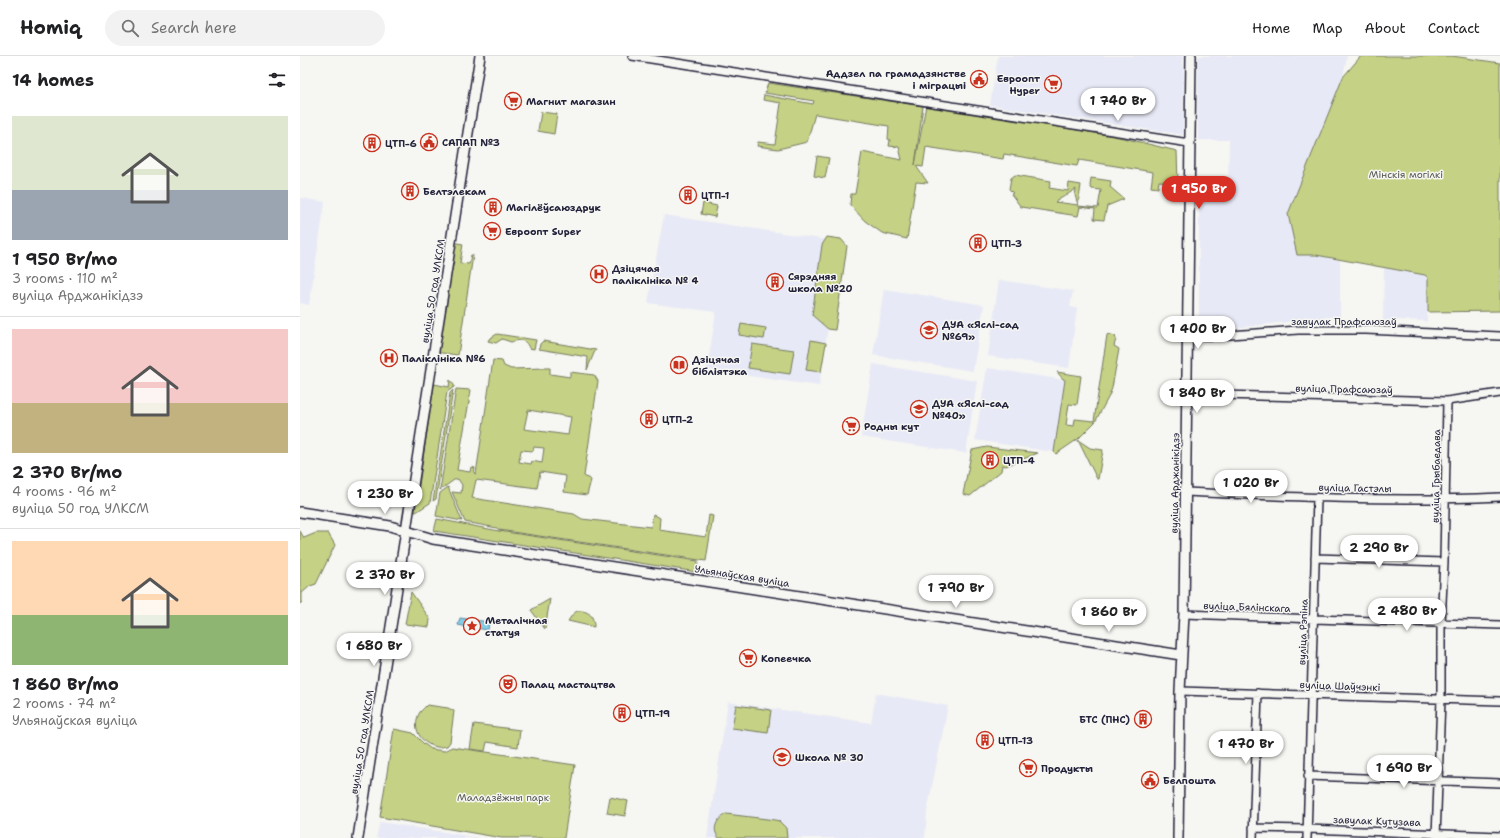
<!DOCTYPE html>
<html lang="en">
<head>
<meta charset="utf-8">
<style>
	body { margin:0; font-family:"Shantell Sans",sans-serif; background:#f2f2f2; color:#202124; height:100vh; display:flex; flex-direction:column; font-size:15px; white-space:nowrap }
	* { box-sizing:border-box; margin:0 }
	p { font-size:13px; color:#757577 }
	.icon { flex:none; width:22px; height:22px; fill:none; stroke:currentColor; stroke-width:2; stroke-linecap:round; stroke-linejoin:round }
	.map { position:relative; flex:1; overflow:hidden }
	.drawer { display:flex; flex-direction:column; background:#fff; width:300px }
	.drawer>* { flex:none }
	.price { position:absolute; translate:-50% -34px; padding:0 9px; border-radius:14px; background:#fff; color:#222; font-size:13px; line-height:26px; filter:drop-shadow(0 1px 2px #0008) }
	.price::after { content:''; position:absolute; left:50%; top:24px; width:12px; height:9px; margin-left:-6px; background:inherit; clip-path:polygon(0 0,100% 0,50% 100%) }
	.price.on { background:#d93025; color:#fff }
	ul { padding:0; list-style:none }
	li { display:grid; align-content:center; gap:8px; height:212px; padding:0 12px }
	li+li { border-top:1px solid #e0e0e0 }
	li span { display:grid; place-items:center; height:124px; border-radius:0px; color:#555 }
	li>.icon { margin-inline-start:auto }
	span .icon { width:72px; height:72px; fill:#fffc; stroke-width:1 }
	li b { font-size:17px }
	h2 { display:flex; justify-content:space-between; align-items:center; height:48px; padding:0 12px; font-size:17px }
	header { display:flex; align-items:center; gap:24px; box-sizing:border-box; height:56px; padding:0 20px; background:#fff; border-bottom:1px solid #e0e0e0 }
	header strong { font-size:19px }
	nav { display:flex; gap:22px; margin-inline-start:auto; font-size:14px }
	.search { width:280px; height:36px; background:#f2f2f2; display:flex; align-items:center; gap:10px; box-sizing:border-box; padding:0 14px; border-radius:22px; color:#757577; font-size:15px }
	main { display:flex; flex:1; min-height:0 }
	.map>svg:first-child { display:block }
</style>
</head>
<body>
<header>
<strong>Homiq</strong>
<div class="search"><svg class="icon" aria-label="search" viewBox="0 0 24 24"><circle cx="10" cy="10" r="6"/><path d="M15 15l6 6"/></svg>Search here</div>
<nav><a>Home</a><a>Map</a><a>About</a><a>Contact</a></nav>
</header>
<main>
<section class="drawer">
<h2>14 homes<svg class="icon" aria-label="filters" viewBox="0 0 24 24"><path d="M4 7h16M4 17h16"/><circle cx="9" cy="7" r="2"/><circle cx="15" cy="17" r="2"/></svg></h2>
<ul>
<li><span style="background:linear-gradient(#dfe7d0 60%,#9aa5b1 0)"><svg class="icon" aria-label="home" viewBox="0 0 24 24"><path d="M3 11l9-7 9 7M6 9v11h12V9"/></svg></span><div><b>1 950 Br/mo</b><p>3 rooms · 110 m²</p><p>вуліца Арджанікідзэ</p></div></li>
<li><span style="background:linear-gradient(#f6c9c9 60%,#c2b280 0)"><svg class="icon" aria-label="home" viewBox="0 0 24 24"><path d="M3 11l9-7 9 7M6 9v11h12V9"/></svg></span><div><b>2 370 Br/mo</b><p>4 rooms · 96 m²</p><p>вуліца 50 год УЛКСМ</p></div></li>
<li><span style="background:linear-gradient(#ffd9b3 60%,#8fb573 0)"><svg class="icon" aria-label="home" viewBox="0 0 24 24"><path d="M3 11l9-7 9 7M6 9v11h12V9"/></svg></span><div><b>1 860 Br/mo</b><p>2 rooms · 74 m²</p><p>Ульянаўская вуліца</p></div></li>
</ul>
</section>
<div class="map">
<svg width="1200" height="782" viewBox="0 0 1200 782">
	<rect width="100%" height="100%" fill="#f6f6f2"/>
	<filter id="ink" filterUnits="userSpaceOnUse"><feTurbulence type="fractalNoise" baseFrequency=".025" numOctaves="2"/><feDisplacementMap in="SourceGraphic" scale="8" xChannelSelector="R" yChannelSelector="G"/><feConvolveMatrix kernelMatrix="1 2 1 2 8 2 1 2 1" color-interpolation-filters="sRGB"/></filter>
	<g filter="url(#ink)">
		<path fill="#e7e9f6" d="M698,0H883V79L690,49Z
			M898,0H1047L1043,21L988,158L997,199H1016L1040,204V260L899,276V132L928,137L929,84H898Z
			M0,142L25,146L9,249L0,247Z
			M364,159L541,186L519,330L407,314L416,256L348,247Z
			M1084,211L1125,219L1128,222L1127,265L1097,264L1096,266H1083Z
			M699,224L773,235L770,251L777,252L769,312L688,300Z
			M584,233L684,249L673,315L573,299Z
			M573,308L677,325L666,397L561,381Z
			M687,312L765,324L754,396L675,384Z
			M576,637L648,650L627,756L625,782H407L428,646L571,667Z
			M80,766L181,782H76Z"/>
		<path fill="#c5d184" stroke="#747a60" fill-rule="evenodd" d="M1061,0H1152L1200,7V255L1128,256V222L1125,219L1016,199H997L988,158L1043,21Z
			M468,27L623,50L615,109L626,49L819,81L877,95L878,127L859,125L858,132L851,131L853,116L779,104L777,110L704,98L703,103L626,91L623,111L616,110L628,127L616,126L607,183L582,177L565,165L550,149L551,138H555L562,96L602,104L599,91L589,90L590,84L588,83L589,70L515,58L507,86L478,93L457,90L458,86L475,88L481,47L463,44L464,39L513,48L514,45L465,37Z
			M241,56L257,58L254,78L238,75Z
			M517,100L529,102L525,122L514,120Z
			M715,119L751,125L749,132L768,135L769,127L781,129L778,150L798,152L801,134L792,133L790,130L791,122L811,125L810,131L824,143L807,150L804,164L794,163L795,153L780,151L778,160L721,151L711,138L713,137L709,133L711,122ZM776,133L775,139L778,149L755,146Z
			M403,147L417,150L415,161L401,158Z
			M527,181L541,183L547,190L535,274L528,273L512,259L522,189Z
			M151,186L163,188L160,207L169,208L171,199H173L158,299L134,296L146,222L151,219L154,205L149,200Z
			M441,268L466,272L464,283L439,279Z
			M197,278L236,284L234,293L229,292C225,282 219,284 211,286L202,283L196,287L188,285L189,283Z
			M808,278L815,280L816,283L814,290L819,293L812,332L809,340L795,366L778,383L756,398L754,396L765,324L763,323L757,316L781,320L777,349L769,348L766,369L774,370L775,363L794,365L807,279Z
			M511,284L526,287L521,316L506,314Z
			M243,285L296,294L294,297L287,314L288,301L239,293L240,288Z
			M452,288L494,294L490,318L448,312Z
			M193,304L202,305L204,310L211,313L245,312H250V318L270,321V316L294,319L298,325L284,420L291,424L287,439L264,436L266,420L240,416L237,432L176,424L172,442L274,458L282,463L351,471L353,458L360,462L359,474L406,481L409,459L413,460L406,505L199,474L197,472L165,466L152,436L161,437L162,429L158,423L154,424L140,434L156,333L171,334L157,414L170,416L171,411L175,412L174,417L176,418ZM228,354L271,361L268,379L224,373ZM234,391L244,392L242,407L232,405L231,408L219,406L221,394L233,395Z
			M150,324L154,329V331L147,336L130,447L116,456H115L134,328L149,331Z
			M153,334L136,443L133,445L150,337Z
			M778,384L790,392L803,394L798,423H797Z
			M687,391L738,397L706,410L702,409L701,415L670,440L663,438L672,394Z
			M148,431L162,465L136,460L140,437Z
			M137,463L199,475L398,505L397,516L134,475Z
			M0,475L4,482L16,477H28L35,489L16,528L10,530L2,537V546L0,548Z
			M111,536L130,563L129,571L105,568Z
			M250,543L245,573L231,554Z
			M277,555C289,554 294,560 294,571L268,565L273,558Z
			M127,649L148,652L154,655L150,686L147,690C144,690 140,692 137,691C120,688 111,671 120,656C122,654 125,651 127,649Z
			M436,649L471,654L468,677L432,672Z
			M174,668L220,674L218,691L187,686L185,695L170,693Z
			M94,673L113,677L123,687L131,693L144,695L152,691L275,709L264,782H202L80,761Z
			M310,741L328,745L325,760L307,757Z
			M426,758L475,764L479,765L486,772L487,782H419C411,773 417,763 426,758Z"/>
		<path fill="#85cee6" stroke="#5d89a2" d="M160,562L189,566L188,574L175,572L176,569L169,568L168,571L158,569Z"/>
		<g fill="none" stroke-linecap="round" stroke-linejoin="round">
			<g stroke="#22223b" stroke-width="10">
				<path id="minor" d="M332,0L889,87
					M888,280H917L998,274H1066L1200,280
					M887,338L1147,345L1200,337
					M886,436C990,441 1095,446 1200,441
					M1015,502L1144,506
					M884,558L1014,563L1200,569
					M880,635L1200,645
					M1008,720L1200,727
					M953,772L1007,773L1200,780
					M953,782L958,637
					M1007,782L1017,442
					M1136,782L1141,643V567L1144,506L1147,345"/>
			</g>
			<g stroke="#22223b" stroke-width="12">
				<path id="major" d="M0,456L90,470L133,483L881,599
					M58,782L180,0
					M878,782L880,635L884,558L891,0"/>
			</g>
			<use href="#minor" stroke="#f6f6f2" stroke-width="7"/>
			<use href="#major" stroke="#f6f6f2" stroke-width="9"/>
		</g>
	</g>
	<defs>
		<g id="civic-ring" transform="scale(0.9)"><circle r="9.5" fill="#f6f6f2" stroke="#c8321e" stroke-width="1.5"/><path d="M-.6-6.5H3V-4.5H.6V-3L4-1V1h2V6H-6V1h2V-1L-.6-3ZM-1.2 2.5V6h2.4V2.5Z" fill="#c8321e"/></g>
		<g id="supermarket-ring" transform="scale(0.9)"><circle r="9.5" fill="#f6f6f2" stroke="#c8321e" stroke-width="1.5"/><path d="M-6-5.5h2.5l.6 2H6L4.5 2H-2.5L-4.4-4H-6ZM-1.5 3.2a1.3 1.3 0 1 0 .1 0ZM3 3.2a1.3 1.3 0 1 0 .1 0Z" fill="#c8321e"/></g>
		<g id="building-ring" transform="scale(0.9)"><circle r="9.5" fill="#f6f6f2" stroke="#c8321e" stroke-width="1.5"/><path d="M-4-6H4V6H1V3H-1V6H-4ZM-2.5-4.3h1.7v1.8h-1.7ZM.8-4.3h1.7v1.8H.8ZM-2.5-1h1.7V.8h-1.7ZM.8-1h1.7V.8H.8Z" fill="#c8321e"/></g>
		<g id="hospital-ring" transform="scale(0.9)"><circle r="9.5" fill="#f6f6f2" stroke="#c8321e" stroke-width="1.5"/><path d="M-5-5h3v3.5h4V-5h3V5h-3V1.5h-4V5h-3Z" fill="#c8321e"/></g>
		<g id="school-ring" transform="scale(0.9)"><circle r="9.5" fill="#f6f6f2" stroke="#c8321e" stroke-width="1.5"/><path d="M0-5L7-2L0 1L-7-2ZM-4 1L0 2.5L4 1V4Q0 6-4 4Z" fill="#c8321e"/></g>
		<g id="library-ring" transform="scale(0.9)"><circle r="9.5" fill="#f6f6f2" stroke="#c8321e" stroke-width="1.5"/><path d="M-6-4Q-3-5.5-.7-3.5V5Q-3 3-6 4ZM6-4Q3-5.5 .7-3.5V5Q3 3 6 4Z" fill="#c8321e"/></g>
		<g id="sight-ring" transform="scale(0.9)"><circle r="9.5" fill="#f6f6f2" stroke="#c8321e" stroke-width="1.5"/><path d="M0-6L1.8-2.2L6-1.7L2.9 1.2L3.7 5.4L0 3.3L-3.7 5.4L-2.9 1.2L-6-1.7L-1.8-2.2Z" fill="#c8321e"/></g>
		<g id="theatre-ring" transform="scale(0.9)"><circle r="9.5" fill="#f6f6f2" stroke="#c8321e" stroke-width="1.5"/><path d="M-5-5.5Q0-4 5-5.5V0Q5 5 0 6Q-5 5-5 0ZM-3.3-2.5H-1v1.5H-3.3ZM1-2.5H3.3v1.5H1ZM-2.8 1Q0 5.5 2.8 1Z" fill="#c8321e"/></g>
	</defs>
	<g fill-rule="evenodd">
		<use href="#civic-ring" x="679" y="23"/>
		<use href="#supermarket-ring" x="753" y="28"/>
		<use href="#supermarket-ring" x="213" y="45"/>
		<use href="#civic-ring" x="129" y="86"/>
		<use href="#building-ring" x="72" y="87"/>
		<use href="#building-ring" x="110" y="135"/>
		<use href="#building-ring" x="388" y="139"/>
		<use href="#building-ring" x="193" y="151"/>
		<use href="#supermarket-ring" x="192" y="175"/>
		<use href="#building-ring" x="678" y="187"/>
		<use href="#hospital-ring" x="299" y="218"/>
		<use href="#building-ring" x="475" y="226"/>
		<use href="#school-ring" x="629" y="274"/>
		<use href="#hospital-ring" x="89" y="302"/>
		<use href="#library-ring" x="379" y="309"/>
		<use href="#school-ring" x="619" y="353"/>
		<use href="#building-ring" x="349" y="363"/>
		<use href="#supermarket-ring" x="551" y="370"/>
		<use href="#building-ring" x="690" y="404"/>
		<use href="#sight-ring" x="172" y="570"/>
		<use href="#supermarket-ring" x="448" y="602"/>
		<use href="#theatre-ring" x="208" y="628"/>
		<use href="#building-ring" x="322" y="657"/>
		<use href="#building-ring" x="843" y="663"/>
		<use href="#building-ring" x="685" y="684"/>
		<use href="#school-ring" x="482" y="701"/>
		<use href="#supermarket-ring" x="728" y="712"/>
		<use href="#civic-ring" x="850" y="724"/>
	</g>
	<g text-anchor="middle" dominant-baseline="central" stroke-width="3" stroke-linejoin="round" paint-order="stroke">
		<g font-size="10" font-weight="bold" fill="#22223b" stroke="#f6f6f2" text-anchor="start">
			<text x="666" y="17" text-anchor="end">Аддзел па грамадзянстве<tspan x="666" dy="12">і міграцыі</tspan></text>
			<text x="740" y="22" text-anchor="end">Евроопт<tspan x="740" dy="12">Hyper</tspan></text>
			<text x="226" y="45">Магнит магазин</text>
			<text x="142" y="86">САПАП №3</text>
			<text x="85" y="87">ЦТП-6</text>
			<text x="123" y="135">Белтэлекам</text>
			<text x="401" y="139">ЦТП-1</text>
			<text x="206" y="151">Магілёўсаюздрук</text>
			<text x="205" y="175">Евроопт Super</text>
			<text x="691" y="187">ЦТП-3</text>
			<text x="312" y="212">Дзіцячая<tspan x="312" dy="12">паліклініка № 4</tspan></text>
			<text x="488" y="220">Сярэдняя<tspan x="488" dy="12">школа №20</tspan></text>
			<text x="642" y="268">ДУА «Яслі-сад<tspan x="642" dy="12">№69»</tspan></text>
			<text x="102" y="302">Паліклініка №6</text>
			<text x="392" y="303">Дзіцячая<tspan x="392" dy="12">бібліятэка</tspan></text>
			<text x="632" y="347">ДУА «Яслі-сад<tspan x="632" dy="12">№40»</tspan></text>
			<text x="362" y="363">ЦТП-2</text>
			<text x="564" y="370">Родны кут</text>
			<text x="703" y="404">ЦТП-4</text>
			<text x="185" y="564">Металічная<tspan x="185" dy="12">статуя</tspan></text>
			<text x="461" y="602">Копеечка</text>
			<text x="221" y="628">Палац мастацтва</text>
			<text x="335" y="657">ЦТП-19</text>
			<text x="830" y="663" text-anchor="end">БТС (ПНС)</text>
			<text x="698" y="684">ЦТП-13</text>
			<text x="495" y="701">Школа № 30</text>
			<text x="741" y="712">Продукты</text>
			<text x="863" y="724">Белпошта</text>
		</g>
		<g font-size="10" fill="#535751" stroke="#f6f6f2">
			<text x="1106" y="118">Мінскія могілкі</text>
			<text x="203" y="741">Маладзёжны парк</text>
		</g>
		<g font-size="10" fill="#22223b" stroke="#f6f6f2">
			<text transform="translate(133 235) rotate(-81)">вуліца 50 год УЛКСМ</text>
			<text x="1044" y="265">завулак Прафсаюзаў</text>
			<text transform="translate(1044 333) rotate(1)">вуліца Прафсаюзаў</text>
			<text transform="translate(1136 420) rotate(-89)">вуліца Грыбаедава</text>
			<text transform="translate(875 427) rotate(-89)">вуліца Арджанікідзэ</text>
			<text transform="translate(1055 432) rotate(1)">вуліца Гастэлы</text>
			<text transform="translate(442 520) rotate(9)">Ульянаўская вуліца</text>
			<text transform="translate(947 551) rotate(2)">вуліца Бялінскага</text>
			<text transform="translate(1003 576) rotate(-88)">вуліца Рэпіна</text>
			<text transform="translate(1040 630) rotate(2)">вуліца Шаўчэнкі</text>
			<text transform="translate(62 686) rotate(-81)">вуліца 50 год УЛКСМ</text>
			<text transform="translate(1077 765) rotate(2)">завулак Кутузава</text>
		</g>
	</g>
</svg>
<b class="price" style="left:818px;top:66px">1 740 Br</b>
<b class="price on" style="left:899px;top:154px">1 950 Br</b>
<b class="price" style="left:898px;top:294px">1 400 Br</b>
<b class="price" style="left:897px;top:358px">1 840 Br</b>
<b class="price" style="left:951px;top:448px">1 020 Br</b>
<b class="price" style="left:85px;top:459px">1 230 Br</b>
<b class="price" style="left:1079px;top:513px">2 290 Br</b>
<b class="price" style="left:85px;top:540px">2 370 Br</b>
<b class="price" style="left:656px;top:553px">1 790 Br</b>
<b class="price" style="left:1107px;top:576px">2 480 Br</b>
<b class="price" style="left:809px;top:577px">1 860 Br</b>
<b class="price" style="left:74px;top:611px">1 680 Br</b>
<b class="price" style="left:946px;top:709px">1 470 Br</b>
<b class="price" style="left:1104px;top:733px">1 690 Br</b>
</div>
</main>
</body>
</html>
